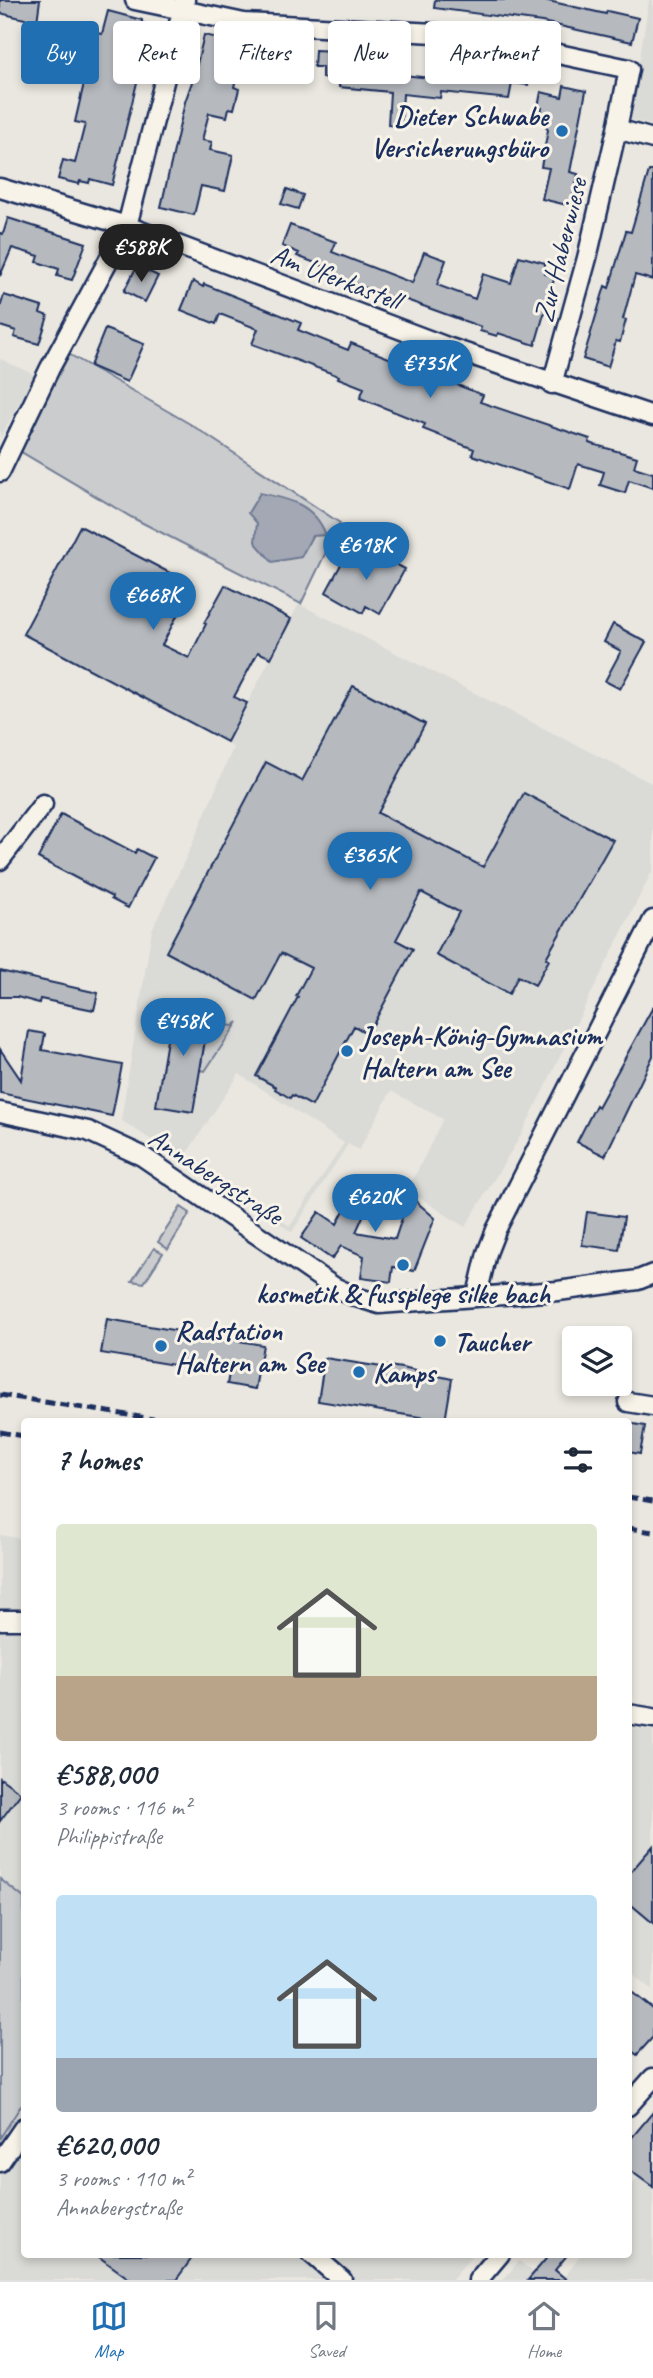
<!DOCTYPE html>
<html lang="en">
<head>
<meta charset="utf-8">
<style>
	body { margin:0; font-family:Caveat,sans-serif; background:#f2f2f3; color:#1f2937; height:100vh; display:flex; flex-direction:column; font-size:26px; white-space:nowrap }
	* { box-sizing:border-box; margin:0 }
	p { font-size:23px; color:#747a83 }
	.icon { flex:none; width:38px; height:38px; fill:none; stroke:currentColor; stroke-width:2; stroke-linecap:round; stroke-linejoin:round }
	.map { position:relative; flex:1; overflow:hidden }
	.sheet { position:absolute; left:21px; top:1418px; width:611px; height:840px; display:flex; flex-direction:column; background:#fff; border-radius:7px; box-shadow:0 4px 10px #0003 }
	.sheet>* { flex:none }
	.hud { position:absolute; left:21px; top:21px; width:612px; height:63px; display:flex; gap:14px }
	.buttons { position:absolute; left:562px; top:1326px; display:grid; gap:14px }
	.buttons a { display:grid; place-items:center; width:70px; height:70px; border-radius:7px; background:#fff; box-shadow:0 4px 10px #0003; font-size:35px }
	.price { position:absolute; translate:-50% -60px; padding:0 16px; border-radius:24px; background:#1f6fb2; color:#fff; font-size:23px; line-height:46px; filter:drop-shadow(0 2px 4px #0008) }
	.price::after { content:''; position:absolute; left:50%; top:42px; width:21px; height:16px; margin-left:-10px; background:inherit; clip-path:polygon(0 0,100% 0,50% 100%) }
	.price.selected { background:#222; color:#fff }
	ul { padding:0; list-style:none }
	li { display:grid; align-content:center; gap:14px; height:371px; padding:0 35px }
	li span { display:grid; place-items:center; height:217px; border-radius:7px; color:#555 }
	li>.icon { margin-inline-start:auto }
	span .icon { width:126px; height:126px; fill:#fffc; stroke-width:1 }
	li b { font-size:30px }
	h2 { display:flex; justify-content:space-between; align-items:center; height:84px; padding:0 35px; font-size:30px }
	.pill { padding:0 24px; border-radius:7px; background:#fff; box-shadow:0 4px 10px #0003; font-size:24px; line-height:63px }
	.pill.selected { background:#1f6fb2; color:#fff }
	.tab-bar { display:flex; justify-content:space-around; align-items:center; height:98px; border-top:2px solid #e0e1e3; background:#fff; font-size:19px; color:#747a83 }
	.tab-bar a { display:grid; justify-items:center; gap:4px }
	.tab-bar .selected { color:#1f6fb2 }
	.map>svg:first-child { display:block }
</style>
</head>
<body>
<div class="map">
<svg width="653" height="2280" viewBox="0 0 653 2280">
	<rect width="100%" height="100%" fill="#eae7e0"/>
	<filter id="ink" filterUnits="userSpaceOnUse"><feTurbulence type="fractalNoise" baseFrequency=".0143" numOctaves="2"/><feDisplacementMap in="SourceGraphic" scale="14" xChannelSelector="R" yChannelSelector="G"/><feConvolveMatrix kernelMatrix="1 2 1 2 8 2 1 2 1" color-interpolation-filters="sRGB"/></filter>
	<g filter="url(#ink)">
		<path fill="#dadad6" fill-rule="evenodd" d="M649,0H653V126L630,119Z
			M0,359L35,375L0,438Z
			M299,604L653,784V869L521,1135L465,1227L408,1190L443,1119L391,1091L359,1150L348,1144L292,1232L121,1120L152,930L191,847L233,748L227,742ZM239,1074L344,1143L290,1226L185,1156Z
			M0,1535L24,1539V2254H473L451,2280H0Z
			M628,1727L653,1731V1990L628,1969Z
			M638,2177L653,2188V2280H562L581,2254H628V2190Z
			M519,2261L534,2273L541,2280H503Z"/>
		<path fill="#cbcccd" stroke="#737e96" stroke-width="2" d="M60,349L190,424L340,523L301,604L131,517L13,447Z
			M210,1010L219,1024L233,1026L238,1022L205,1071L200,1070Z
			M181,1207L190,1213L168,1249L158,1242Z
			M154,1248L163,1253L144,1283L132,1281Z
			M0,1879L24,1898V2101L0,2138Z"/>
		<path fill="#a3a8b4" stroke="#6d7892" stroke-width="2" d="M260,493C289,499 314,504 326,535L312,536L301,557L272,562L255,542L257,523L248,513Z"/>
		<path fill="#b6babf" stroke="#1b2f5e" stroke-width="2" d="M0,0H40L37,22L0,13Z
			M435,0H544L606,14L607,11L638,18L632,42L542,22L434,8Z
			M108,11L142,20V23L151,25L112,185L90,179L89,183L80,181L79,184L58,179L63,160L75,163L85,124L75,122L85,79L68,75L72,59L89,63L96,33L102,34Z
			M204,35L227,40L219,74L236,79L234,87L239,89L234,109L229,108L227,117L209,113L202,140L212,142L210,150L233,155L225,191L201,186L194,215L161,207L185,102L194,76Z
			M315,50L354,52V58L405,61L404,75L430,78L432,64L482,71L483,67L500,70L501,66L530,71L528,85L512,83L509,99L441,92L440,98L403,94L401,126L388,125L390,92L339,87V79L322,78V67H314Z
			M564,86L586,91L570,172L578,174L571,206L542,199L549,168L541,167L548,130L540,117L542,108L538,107L541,92L562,97Z
			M649,171H653V280L635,275L623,319L626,320L620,342L616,341L608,367L583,359L605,286L609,288L626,231L631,232Z
			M287,189L303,195L298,209L281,204Z
			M8,218L86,243L72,280L57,276L59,269L37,262L39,256L12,248L0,276V233L3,234Z
			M290,225L336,242L332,252L412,283L424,252L446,260L437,285L475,299L483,274L511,283L519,256L545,263V274L555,276L535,345L498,333L497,336L480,331L481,327L401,298L399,301L329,274L331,269L297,256L299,253L282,246Z
			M137,266L158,276L145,302L124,291Z
			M193,281L203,287L204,284L301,323L298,330L348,350L351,343L483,395L480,402L590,439L589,443L637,457L634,467L653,473V488L629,480L625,493L600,485L604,472L578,464L570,489L472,455L474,449L423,429L425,424L360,398L364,388L338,378L339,376L252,344L258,329L220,314L216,324L181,310Z
			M4,295L42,307L40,313L48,316L39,344L14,337L16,331L0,326V308Z
			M105,329L144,344L127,382L90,366Z
			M80,526L193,585L162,645L189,658L206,624L204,623L225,585L291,619L271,658L258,652L234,697L247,703L227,742L23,634Z
			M369,550L405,569L380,614L366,606L363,613L326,592L345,557L361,565Z
			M613,624L646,642L620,689L605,681L621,651L604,642Z
			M353,686L425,724L378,813L483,867L524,793L613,840L546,958L549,960L535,985L518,976L509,994L436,955L459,912L421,892L396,940L413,949L368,1034L354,1026L312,1106L292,1095L290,1098L275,1089L276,1087L256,1076L298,997L296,996L311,968L281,953L256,1000L166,952L266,762L302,781Z
			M61,814L135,853L137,849L154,858L128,908L111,899L112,897L38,858Z
			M0,971L98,993L94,1010L40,999L39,1003L17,997H0Z
			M173,1004L210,1010L193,1112L156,1106Z
			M653,1007V1056L605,1156L577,1142L596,1105L598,1107Z
			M29,1031L45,1034L42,1050L122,1065L112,1116L0,1093V1049L21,1080Z
			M386,1183L404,1191L435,1218L414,1271L393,1267L391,1282L361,1278L364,1256L341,1246L332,1259L301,1238L319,1212L337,1224L356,1187L373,1194L356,1232L395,1239L403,1215L378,1207Z
			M587,1212L624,1217L619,1250L582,1245Z
			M107,1319L263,1345L255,1389L227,1384L229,1374L101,1353Z
			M325,1358L388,1368V1366L402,1368L452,1379L445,1421L318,1401Z
			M628,1423L645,1426L640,1454L628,1452Z
			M0,1778L21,1793L0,1821Z
			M653,1846V1923L628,1902V1875Z
			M628,1989L653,2009V2037L637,2055L628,2048Z
			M653,2112V2187L628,2169V2142Z
			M95,2254H195L176,2280H131Z
			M550,2254H568L555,2270L567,2280H528Z"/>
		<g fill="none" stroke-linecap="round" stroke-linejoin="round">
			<g stroke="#1b2f5e" stroke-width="23">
				<path id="minor" d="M135,0L244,23L435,33L516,45L629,69L617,129L653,139
					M0,188L127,226L447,347L653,416
					M552,384L587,258L617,129
					M0,472L50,368L127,226L185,0
					M0,860L43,804
					M0,1112L88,1131L142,1156L334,1287L356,1297L379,1304L558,1291L638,1280L653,1274
					M477,1295L487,1253L496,1230L653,920
					M628,1402L653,1406
					M0,1620H24
					M628,1714L653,1718
					M628,2106L653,2078
					M0,2162L24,2127
					M312,2254L342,2280
					M478,2280L500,2254"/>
			</g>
			<use href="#minor" stroke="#f7f3e8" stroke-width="18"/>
			<path stroke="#1b2f5e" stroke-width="5" stroke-dasharray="10 5" stroke-linecap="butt" d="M0,1395L166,1421
				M0,1432L24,1436
				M628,1497L653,1501
				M628,1528L653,1532"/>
		</g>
	</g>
	<g fill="#1f6fb2" stroke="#f7f3e8" stroke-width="2.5">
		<circle cx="562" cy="131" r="7"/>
		<circle cx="347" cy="1051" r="7"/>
		<circle cx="403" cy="1265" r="7"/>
		<circle cx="440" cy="1341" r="7"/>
		<circle cx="161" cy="1346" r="7"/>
		<circle cx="359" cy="1372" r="7"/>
	</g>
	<g text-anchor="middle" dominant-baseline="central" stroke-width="6" stroke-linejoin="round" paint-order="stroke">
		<g font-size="28" font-weight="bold" fill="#1b2f5e" stroke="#f7f3e8" text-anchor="start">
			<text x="548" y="115" text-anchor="end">Dieter Schwabe<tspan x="548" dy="32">Versicherungsbüro</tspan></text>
			<text x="361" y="1035">Joseph-König-Gymnasium<tspan x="361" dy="32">Haltern am See</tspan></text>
			<text x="403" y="1293" text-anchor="middle">kosmetik &amp; fussplege silke bach</text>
			<text x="175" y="1330">Radstation<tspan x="175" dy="32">Haltern am See</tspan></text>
			<text x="454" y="1341">Taucher</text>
			<text x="373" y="1372">Kamps</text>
		</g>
		<g font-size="28" fill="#1b2f5e" stroke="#f7f3e8">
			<text transform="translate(560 250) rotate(-76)">Zur Haberwiese</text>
			<text transform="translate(336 277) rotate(21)">Am Uferkastell</text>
			<text transform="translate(216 1176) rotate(33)">Annabergstraße</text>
		</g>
	</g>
</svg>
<div class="buttons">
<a><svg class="icon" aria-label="layers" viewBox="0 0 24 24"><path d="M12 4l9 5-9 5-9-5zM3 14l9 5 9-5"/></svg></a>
</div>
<b class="price selected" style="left:141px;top:284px">€588K</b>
<b class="price" style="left:430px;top:400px">€735K</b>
<b class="price" style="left:366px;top:582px">€618K</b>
<b class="price" style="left:153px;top:632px">€668K</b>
<b class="price" style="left:370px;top:892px">€365K</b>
<b class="price" style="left:183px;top:1058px">€458K</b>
<b class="price" style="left:375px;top:1234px">€620K</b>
<div class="hud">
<a class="pill selected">Buy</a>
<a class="pill">Rent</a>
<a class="pill">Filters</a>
<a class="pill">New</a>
<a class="pill">Apartment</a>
</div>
<section class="sheet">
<h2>7 homes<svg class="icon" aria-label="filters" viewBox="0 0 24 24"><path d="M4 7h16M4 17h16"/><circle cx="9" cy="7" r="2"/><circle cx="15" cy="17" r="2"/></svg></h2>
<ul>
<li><span style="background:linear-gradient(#dfe7d0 70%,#b9a48a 0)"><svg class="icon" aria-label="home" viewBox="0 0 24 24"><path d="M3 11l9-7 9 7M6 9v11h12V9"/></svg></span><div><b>€588,000</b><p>3 rooms · 116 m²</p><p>Philippistraße</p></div></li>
<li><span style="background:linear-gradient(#bfe0f5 75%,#9aa5b1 0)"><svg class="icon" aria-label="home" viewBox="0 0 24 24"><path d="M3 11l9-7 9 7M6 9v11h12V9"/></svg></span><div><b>€620,000</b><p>3 rooms · 110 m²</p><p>Annabergstraße</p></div></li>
</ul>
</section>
</div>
<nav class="tab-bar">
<a class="selected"><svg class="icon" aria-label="map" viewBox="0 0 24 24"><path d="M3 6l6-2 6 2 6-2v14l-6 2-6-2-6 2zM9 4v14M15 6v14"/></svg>Map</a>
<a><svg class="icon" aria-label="saved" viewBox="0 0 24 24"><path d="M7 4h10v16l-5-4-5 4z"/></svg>Saved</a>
<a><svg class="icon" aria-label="home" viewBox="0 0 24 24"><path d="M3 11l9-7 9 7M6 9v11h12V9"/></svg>Home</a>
</nav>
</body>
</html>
